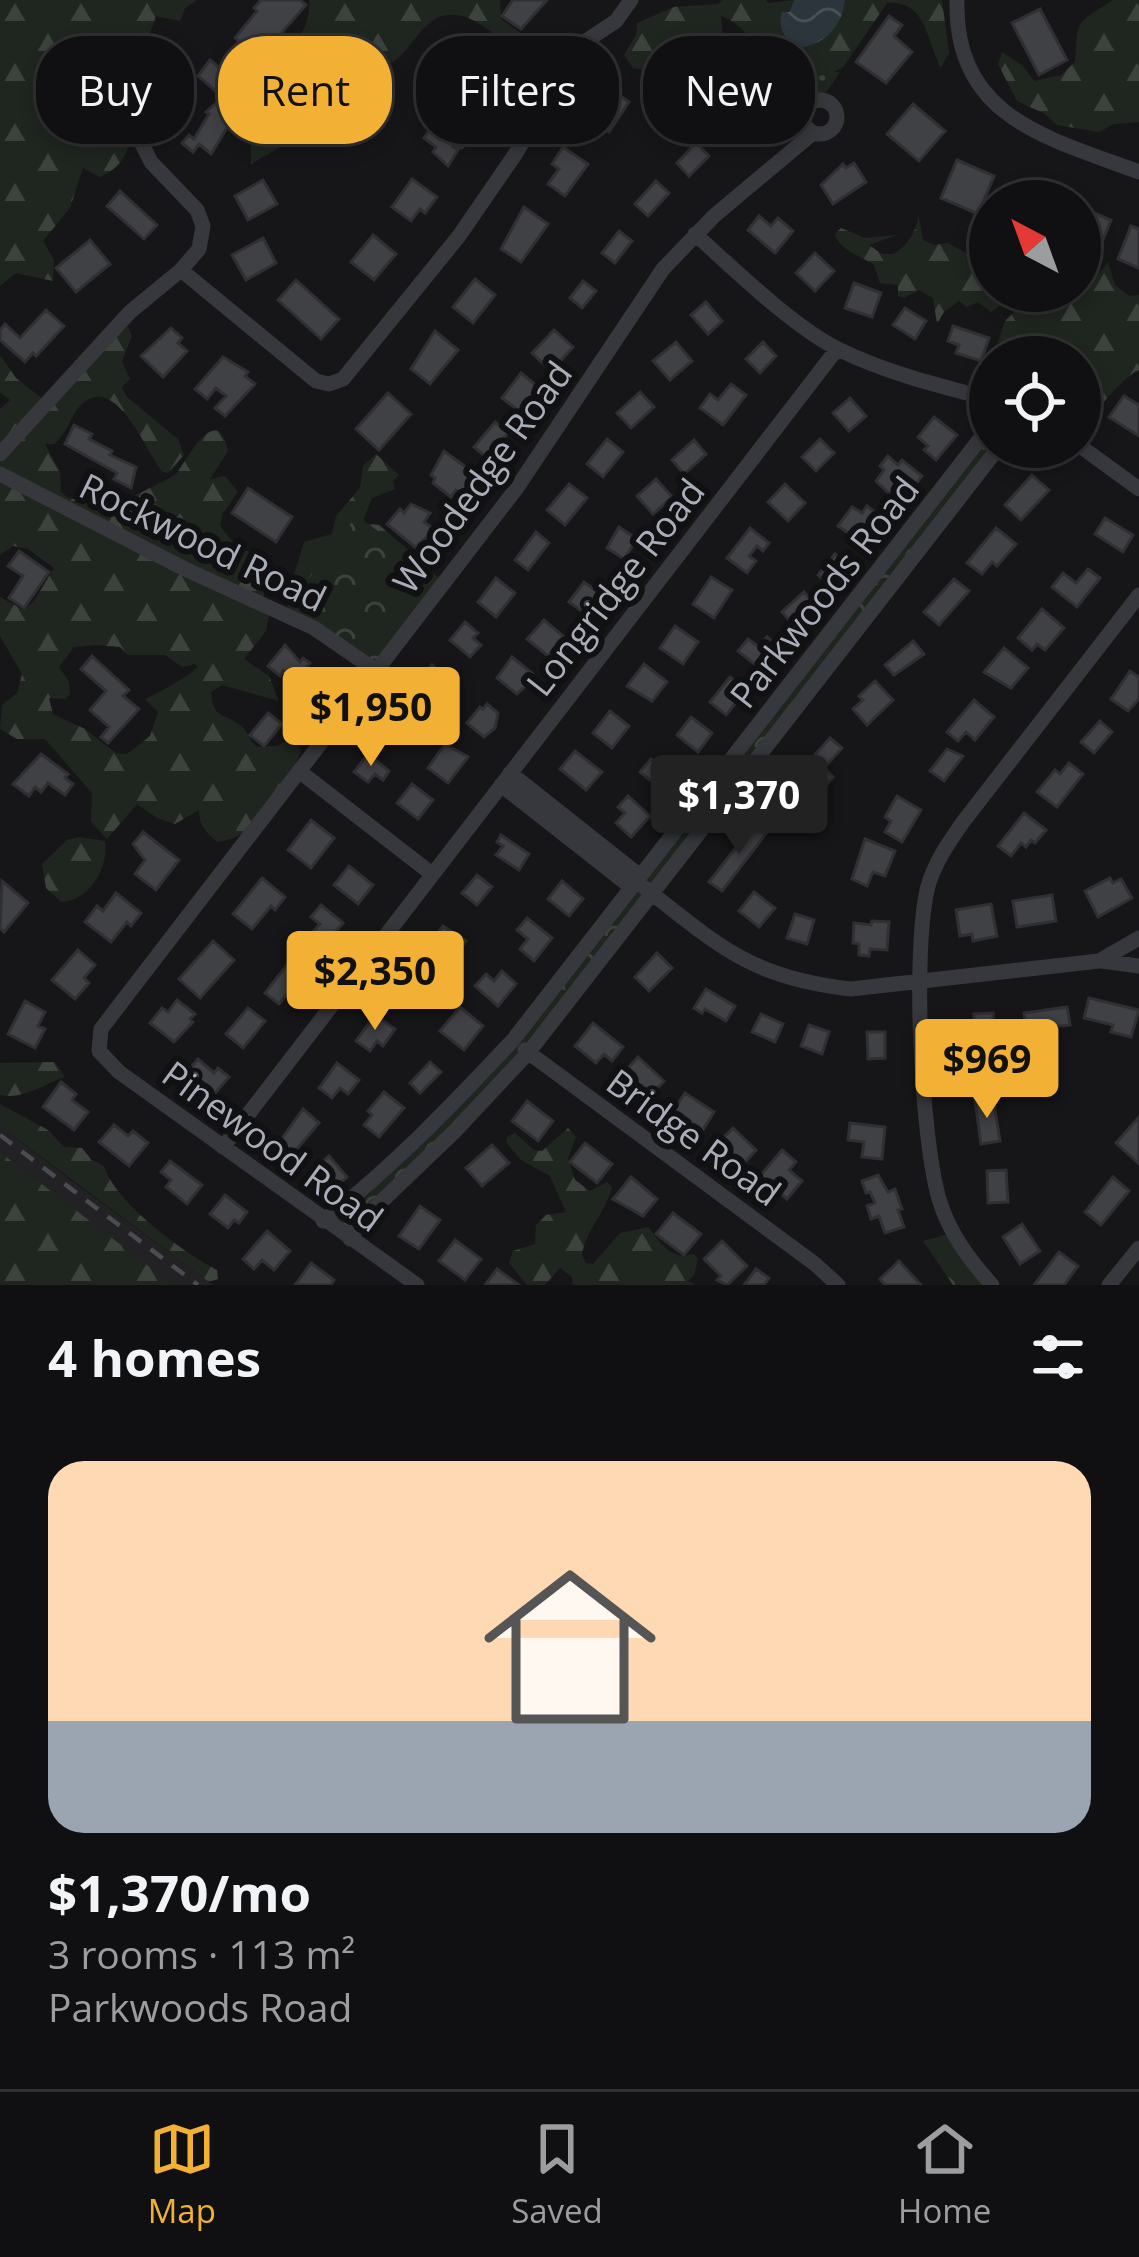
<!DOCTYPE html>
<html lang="en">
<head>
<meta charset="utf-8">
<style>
	body { margin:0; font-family:"Open Sans",sans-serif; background:#19191b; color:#f1f3f6; height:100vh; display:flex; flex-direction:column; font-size:45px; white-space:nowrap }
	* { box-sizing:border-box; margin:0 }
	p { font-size:39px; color:#9c9d9f }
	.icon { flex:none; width:66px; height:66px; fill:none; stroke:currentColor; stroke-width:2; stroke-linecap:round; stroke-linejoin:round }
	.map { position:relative; height:1285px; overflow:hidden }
	.panel { display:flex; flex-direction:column; background:#101012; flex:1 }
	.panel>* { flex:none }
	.top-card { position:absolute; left:36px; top:36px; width:1068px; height:108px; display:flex; gap:24px }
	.needle { width:78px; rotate:319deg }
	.fabs { position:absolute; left:969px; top:180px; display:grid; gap:24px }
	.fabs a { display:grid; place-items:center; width:132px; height:132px; border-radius:50%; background:#101012; box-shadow:0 6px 18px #0003,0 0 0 3px #303032; font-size:60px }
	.price { position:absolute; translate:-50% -102px; padding:0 27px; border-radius:12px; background:#f2b134; color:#111; font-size:39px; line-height:78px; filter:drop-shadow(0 3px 6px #0008) }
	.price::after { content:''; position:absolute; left:50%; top:72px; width:36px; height:27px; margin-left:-18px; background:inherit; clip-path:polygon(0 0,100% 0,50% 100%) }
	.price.selected { background:#222; color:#fff }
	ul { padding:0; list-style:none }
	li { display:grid; align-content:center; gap:24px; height:636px; padding:0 48px }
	li span { display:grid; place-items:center; height:372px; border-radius:36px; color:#555 }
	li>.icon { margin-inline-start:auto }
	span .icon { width:216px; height:216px; fill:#fffc; stroke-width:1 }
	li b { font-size:51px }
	h2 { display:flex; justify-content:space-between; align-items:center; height:144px; padding:0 48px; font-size:51px }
	.pill { padding:0 42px; border-radius:48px; background:#101012; box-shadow:0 6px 18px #0003,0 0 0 3px #303032; font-size:42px; line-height:108px }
	.pill.selected { background:#f2b134; color:#111 }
	.tabs { display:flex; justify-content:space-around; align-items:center; height:168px; border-top:3px solid #303032; background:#101012; font-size:33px; color:#9c9d9f }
	.tabs a { display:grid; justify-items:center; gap:6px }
	.tabs .selected { color:#f2b134 }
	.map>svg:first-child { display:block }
</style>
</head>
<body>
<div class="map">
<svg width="1139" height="1285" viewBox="0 0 1139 1285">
	<defs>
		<pattern id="grass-dots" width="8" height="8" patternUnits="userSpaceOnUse" patternTransform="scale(3)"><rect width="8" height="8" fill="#1e261f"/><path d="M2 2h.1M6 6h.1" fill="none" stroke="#3c433d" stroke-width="1.8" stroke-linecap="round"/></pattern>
		<pattern id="forest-firs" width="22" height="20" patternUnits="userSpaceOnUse" patternTransform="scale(3)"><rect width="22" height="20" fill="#1e261f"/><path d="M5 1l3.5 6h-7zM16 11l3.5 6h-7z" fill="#3c433d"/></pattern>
		<pattern id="park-crowns" width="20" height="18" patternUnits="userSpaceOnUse" patternTransform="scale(3)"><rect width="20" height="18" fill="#1e261f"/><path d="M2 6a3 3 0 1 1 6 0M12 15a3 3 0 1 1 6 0" fill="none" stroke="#3c433d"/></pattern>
		<pattern id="water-waves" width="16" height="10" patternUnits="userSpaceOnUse" patternTransform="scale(3)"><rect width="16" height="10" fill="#2c353c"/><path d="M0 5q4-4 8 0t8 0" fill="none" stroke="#485056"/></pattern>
	</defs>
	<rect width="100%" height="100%" fill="#161618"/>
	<path fill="#222225" d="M0,1126L64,1175L213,1285H173L119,1245L0,1152Z"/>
	<path fill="url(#grass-dots)" d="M760,56L776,68L839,72L844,66L821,100L803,112Z"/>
	<path fill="url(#forest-firs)" fill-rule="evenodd" d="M0,0H197L185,8L180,21L156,16L148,39L123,52L118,61L122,68L117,72L84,66L69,80L61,70L58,87L79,143L97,145L131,119C131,146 127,165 100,177L83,168L70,208L43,241L54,260L53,281L16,273L0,286Z
		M309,0H500L501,19L529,39L524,43C493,43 483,17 455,15C420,11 413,58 381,68L387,72C394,87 385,98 372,105V113L387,128L371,126L362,140L347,127L289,142L251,164C252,138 246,113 258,89C272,61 313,40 309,0Z
		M722,0H766L768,3L794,0L788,12L799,48C822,44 842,23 845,0H942L949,53L941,67C926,41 927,0 887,3L844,66C833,75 830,71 817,71C741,73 770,36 721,16L725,60L703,82L687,89L650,71L633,68L624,55L636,35L637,23L674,7L718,4Z
		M1113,0H1139V122L1114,124L1099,132L1057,125L1045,114L1017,101L998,64L1002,52L1022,65L1034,81L1061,75L1075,62C1079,18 1073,26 1113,0Z
		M918,212L923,240L934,245L948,243L970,255L977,253L990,268V291H1061L1064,298L1078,300L1081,284L1093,281L1108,262L1115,285L1129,296L1139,295V370C1125,375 1095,413 1082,427L1096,402V389L1080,373V357H1048L1050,347C1030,334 1017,342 1001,356L994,355L1005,321L1016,310L1013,304H1003L991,312L978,302L967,307L959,301L944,312L937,324L933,298L919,290L904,298L898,296V285L880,283L874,265C860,255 840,251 835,234L841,228L865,238L897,235L869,245L882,254H893C906,248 920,227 918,212Z
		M128,327L132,336L122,361L130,379L122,387L127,397L178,439L184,455L168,473L163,472C148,457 116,368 80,406C69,418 68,433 54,444H45L60,472L61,492C74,504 80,498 95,495C109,491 120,500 133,496C135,496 172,477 175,475C181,471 217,395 228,451L210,479L225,476L238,492L223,513L220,526L231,540L264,562C269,581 258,597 269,615L266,631L244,659L269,676L279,701L222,685L211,692C213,724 229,711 244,729C249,735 251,742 257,747L276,746L293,738L301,750C289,789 261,837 217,842C206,832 199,826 199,810L175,824L157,818L137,804L107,839L91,822L92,793L45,739H17L0,729L2,705L17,693L22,674L0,636V597L24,610L34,601L54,568L28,549L13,546L0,555V409L10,400L0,392V355L16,378L44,400L121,328ZM95,645L120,647L128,655H165L182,667L195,664L198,667C188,677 160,692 145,699L158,712L150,736L127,754L116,753L85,729L53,714L49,698L65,699L70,694L69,682L59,667L74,647Z
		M376,454L399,475L393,481L395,489L372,498L362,523L379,525L426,565L430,573L287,603L281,596L291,585L304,542L332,534L336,516L360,488L363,466Z
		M78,837L105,841C109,867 90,901 61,902L46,888L42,864L67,840Z
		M55,1062L65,1077C44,1084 23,1100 0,1095V1063Z
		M0,1104L48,1130L64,1147L82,1148L91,1159L104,1166C115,1203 183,1252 217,1270L218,1279L209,1282L0,1126Z
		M568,1128L576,1137L568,1158L575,1180L590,1191L607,1182L612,1187C605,1214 586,1229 582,1255L586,1263L593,1264L620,1233L648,1227C661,1243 670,1261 694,1254L698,1259L694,1275L688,1281L695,1285H573L572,1277L560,1268L545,1285H527L509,1263L513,1251L535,1244L536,1225L546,1215L566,1212L550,1176L521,1160L506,1142L507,1137L515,1133L534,1150L542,1151Z
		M0,1152L173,1285H0Z"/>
	<path fill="url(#park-crowns)" d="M990,426V447L528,1052L350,1239L323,1221L513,1040L635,872Z
		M357,515L444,582L375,670L283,613Z
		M953,1233L992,1285H953L923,1241Z"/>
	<path fill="url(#water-waves)" d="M794,0H845C842,26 826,44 799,48C785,40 777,28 782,12H789Z"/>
	<path fill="#404145" stroke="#303034" stroke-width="3" d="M261,0H300L306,5L259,58L235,38L257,11L254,8Z
		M513,0H547L521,29L502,16Z
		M1040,9L1067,60L1039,75L1012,23Z
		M889,16L902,25L894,36L912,52L886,83L856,62Z
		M483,43L516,65L508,77L503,74L490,95L456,74L465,62L476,69L483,59L476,54Z
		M210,60L234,80L230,85L245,98L211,154L199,144L193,152L182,143L189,135L194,139L209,114L206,112L223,97L198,76Z
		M80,73L101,75L95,135L74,133Z
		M748,77L771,95L741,133L718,115Z
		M606,86L629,102L609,132L590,119L599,107L594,104Z
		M437,93L475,118L470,127L474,130L462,148L452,146L458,150L448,166L433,152L436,147L424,138L441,115L429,107Z
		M913,104L945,131L919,161L887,134Z
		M696,143L709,156L689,176L677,163Z
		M563,147L588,164L565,196L548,184L559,169L552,164Z
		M957,160L994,176L978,214L941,198Z
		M854,163L866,182L833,204L821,185L843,164L846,168Z
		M412,179L437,197L425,213L420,209L411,221L392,207Z
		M263,180L277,204L248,220L235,196Z
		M656,181L669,193L648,216L635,204Z
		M1016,184L1052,200L1051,201H1008Z
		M120,191L157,225L144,239L107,206Z
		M524,207L548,224L521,262L501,249Z
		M1080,207L1111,220L1095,259L1080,253Z
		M759,216L771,226L778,218L793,231L775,253L748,230Z
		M1131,226L1139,229V268L1118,259Z
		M619,231L632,241L615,263L602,253Z
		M373,235L396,254L374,280L351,262Z
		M263,238L276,263L246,280L232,255Z
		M90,240L110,264L76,292L56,268Z
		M815,253L834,271L815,291L796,273Z
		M475,279L495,295L473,323L453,307Z
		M296,280L339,319L321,339L278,300Z
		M583,281L596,291L582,308L570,298Z
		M854,283L881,293L872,317L845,308Z
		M706,302L722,321L708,334L691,315Z
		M905,308L926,321L915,339L893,325Z
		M46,310L64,326L36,356L33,353L25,362L0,340V330L5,324L20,338Z
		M953,326L989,338L981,361L956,353L959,345L948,341Z
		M171,328L182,338L178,343L187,351L163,377L141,356Z
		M554,330L573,347L551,371L532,353Z
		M435,331L458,350L430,384L411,369Z
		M676,342L692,361L670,380L653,361Z
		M763,342L776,356L760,373L746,359Z
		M223,357L248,372L245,376L255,384L225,416L215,408L226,396L216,388L207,399L195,389Z
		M521,373L542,390L523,414L502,398Z
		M731,384L746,395L723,425L700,408L710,394L718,400Z
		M640,392L654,407L631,428L617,413Z
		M388,393L411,414L379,450L356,429Z
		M1124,396L1139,405V436L1109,417Z
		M850,398L866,416L849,431L833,413Z
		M934,417L957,435L936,460L924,450L928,446L918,437Z
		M495,422L508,433L487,458L474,447Z
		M74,425L92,434L89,439L112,451L110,455L136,467L131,488L114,479L117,473L65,444Z
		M607,439L623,452L603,477L587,464Z
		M820,439L834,453L816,471L802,457Z
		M694,440L706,454L684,474L672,460Z
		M444,451L475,474L467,489L460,493L456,490L451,497L433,483L435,478L431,475Z
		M888,456L898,465L902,460L922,476L916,484L912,480L898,497H893L876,481L884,470L880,466Z
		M1032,475L1049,490L1021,520L1005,505Z
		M656,479L672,497L653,514L637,496Z
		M569,484L587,498L565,525L547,510Z
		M785,484L805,503L788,521L768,502Z
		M248,488L292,517L276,542L232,513Z
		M411,504L430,513L424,522L431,527L427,537L415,547L387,524L400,509L404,513Z
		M867,506L880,516L861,542L838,526L852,507L862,513Z
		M1105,518L1133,535L1123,552L1095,534Z
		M619,527L637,539L624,559L607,548Z
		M750,528L769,543L763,551L757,546L749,556L756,561L747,573L727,558Z
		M996,528L1016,544L997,566L992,562L982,574L967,563Z
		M536,532L549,543L528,570L515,560Z
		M19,551L49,572L24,608L9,598L23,576L8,566Z
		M835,554L847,564L829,584L818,575Z
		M1088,569L1100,578L1077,607L1052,587L1063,573L1076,583Z
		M711,577L732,590L714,618L693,604Z
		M496,578L515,593L496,617L478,602Z
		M954,579L969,591L939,625L924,612Z
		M584,582L598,592L583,612L569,602Z
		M804,592L816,606L794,626L782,612Z
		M1042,609L1064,628L1045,650L1037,644L1032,650L1018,638Z
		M544,620L564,637L548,656L527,639Z
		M465,622L478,633L473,638L481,645L470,657L450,640Z
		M675,626L698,642L683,664L660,648Z
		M767,637L780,648L762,670L738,651L748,639L759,647Z
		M913,641L924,654L894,675L885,665Z
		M285,645L300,662L303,658L310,663L307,667L322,679L315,688L306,681L303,686L283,671L280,676L268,666Z
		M1004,648L1028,668L1011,688L984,672Z
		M92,656L129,690L123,696L139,709L108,743L101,737L109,727L90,710L106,691L81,669Z
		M512,657L532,673L529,683L517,694L497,678Z
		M644,664L667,682L652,701L627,686Z
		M432,665L451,681L434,703L414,687Z
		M1130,671L1139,677V699L1128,711L1111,699Z
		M730,677L746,690L726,715L710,702Z
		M875,681L893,700L867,725L853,709L863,700L859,696Z
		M974,700L994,717L975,740L966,732L958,741L947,732Z
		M487,704L498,713L495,728L484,737L467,723L480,707L483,709Z
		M398,706L412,716L396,738L382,727Z
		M610,711L629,726L612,748L593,733Z
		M268,713L282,724L264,746L250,735Z
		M691,717L712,733L698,752L677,735Z
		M1100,721L1112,732L1094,753L1081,742Z
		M830,738L842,748L824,768L833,777L827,784L821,778L816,783L802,769Z
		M445,744L468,757L448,783L428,768Z
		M947,749L963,756L944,781L930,771Z
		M575,751L602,772L586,790L560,769Z
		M41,754L68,774L65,778L73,784L65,795L48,783L41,792L35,787L29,796L13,784Z
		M368,754L389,771L383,780L375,774L368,782L354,772Z
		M651,759L660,766L664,760L682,774L666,793L640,772Z
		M1069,763L1083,774L1057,807L1037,792L1055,770L1060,774Z
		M794,782L810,793L786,825L770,814Z
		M412,784L433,800L418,819L397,803Z
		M628,796L650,816L631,837L616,823L625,813L618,807Z
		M897,796L921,810L902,842L885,832L891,821L885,817Z
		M1024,813L1046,830L1035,843L1031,840L1026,847L1021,843L1011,856L998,846Z
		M311,820L334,838L311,868L288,850Z
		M756,822L768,831L722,891L709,882Z
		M143,832L179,860L156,890L135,874L145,860L133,844Z
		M501,835L529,854L519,870L496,855L503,846L497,842Z
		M865,839L895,851L885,876L873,872L867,886L852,879Z
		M349,866L373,885L358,904L334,885Z
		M477,875L492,887L477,905L462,893Z
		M262,878L285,897L275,910L271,906L252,929L233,914Z
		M1110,878L1113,883L1121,879L1132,898L1098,917L1085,891Z
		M2,881L28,903L4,932L0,928Z
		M562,881L583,899L569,916L548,899Z
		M754,892L775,908L759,927L739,911Z
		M116,893L141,913L131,926L127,922L111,942L85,922L97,906L103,911Z
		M1052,895L1056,921L1017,927L1013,901Z
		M991,904L997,936L973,941L972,934L960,936L956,910Z
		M321,905L343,923L321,950L307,938L320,924L311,917Z
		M795,914L814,920L807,944L787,938Z
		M527,918L552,938L534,961L520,949L528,939L517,930Z
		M872,921L889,922L887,950L870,949L869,956L859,955V944L853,943L854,923L871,925Z
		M443,926L466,941L454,959L446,954L440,962L425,951Z
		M213,941L234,960L200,998L179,979Z
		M78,950L95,965L84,978L89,983L75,999L52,980Z
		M657,953L672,968L649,991L635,977Z
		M294,956L308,967L279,1004L265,993Z
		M410,968L429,983L411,1005L392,991Z
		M502,971L516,984L498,1006L475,986L486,974L494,981Z
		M706,989L735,1006L726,1021L705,1009L702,1013L694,1008Z
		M1089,998L1139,1010L1131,1037L1111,1032L1113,1025L1084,1018Z
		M177,1000L195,1014L190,1019L193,1022L174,1042L150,1023L162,1008L168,1012Z
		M25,1001L45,1012L38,1026L45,1029L35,1048L8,1034Z
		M460,1007L483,1026L464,1050L440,1031Z
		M1067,1007L1070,1025L1043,1028L1044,1040L1028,1042L1024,1013Z
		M248,1008L265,1021L243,1048L226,1034Z
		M993,1013V1061L974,1062V1014Z
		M761,1014L783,1024L775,1042L752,1032Z
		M375,1015L395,1029L383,1046L377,1041L370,1051L356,1041Z
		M593,1023L623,1047L612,1061L604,1054L596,1063L575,1046Z
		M809,1025L829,1032L822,1054L801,1046Z
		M867,1032H885V1058L868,1059Z
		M638,1057L664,1081L647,1100L621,1076Z
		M198,1059L214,1073L218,1068L229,1077L212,1097L185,1074Z
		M430,1062L441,1072L420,1093L410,1083Z
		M337,1063L359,1080L348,1094L340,1088L332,1098L319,1088Z
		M61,1082L76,1094L72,1100L88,1112L74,1130L43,1107Z
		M384,1092L404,1108L379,1137L364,1125L372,1115L368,1111Z
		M685,1093L714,1112L701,1133L671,1114Z
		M993,1098L1000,1141L981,1144L975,1101Z
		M527,1101L553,1121L538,1141L512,1121Z
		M303,1109L319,1123L291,1156L278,1144Z
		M1139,1117V1164L1116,1143Z
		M850,1123L885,1127L882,1159L862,1157L864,1142L848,1140Z
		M114,1125L128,1136L133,1131L148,1143L129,1166L99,1142Z
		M733,1128L756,1150L740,1168L716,1145Z
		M585,1143L612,1164L597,1183L570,1162Z
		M492,1145L509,1163L482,1186L466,1168Z
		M782,1150L796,1162L789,1170L802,1181L787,1199L760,1176Z
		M329,1156L347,1177L330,1192L312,1171Z
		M170,1161L202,1185L187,1204L166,1187L171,1180L161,1172Z
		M1006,1170L1008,1202L988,1203L987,1171Z
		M878,1175L888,1192L895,1189L902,1209L898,1210L904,1227L885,1233L879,1216L871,1219L867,1206L875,1203L870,1192L866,1193L862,1181Z
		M631,1177L657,1199L643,1216L613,1199Z
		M1113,1177L1129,1191L1101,1225L1085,1212Z
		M225,1195L247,1212L239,1223L234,1220L228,1228L210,1214Z
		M420,1206L440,1220L419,1249L399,1236Z
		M673,1213L701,1234L684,1255L656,1234Z
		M1022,1224L1040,1251L1020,1264L1003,1237Z
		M267,1231L290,1251L274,1270L262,1260L254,1269L243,1259Z
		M455,1240L481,1259L465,1280L439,1261Z
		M722,1241L747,1266L727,1285L717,1280L721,1276L704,1259Z
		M1059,1252L1078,1266L1064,1285H1034Z
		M899,1261L921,1285H885L880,1279Z
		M311,1263L334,1280L331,1285H295Z
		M497,1269L519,1285H485Z
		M756,1269L769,1278L764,1285H744Z"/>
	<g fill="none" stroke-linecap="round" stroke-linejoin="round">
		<path stroke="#37383d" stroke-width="15" d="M957,0C954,118 1048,138 1139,172
			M803 117a17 17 0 1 1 34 0a17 17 0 1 1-34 0Z
			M695,234C734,269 793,327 840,350C887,373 940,386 990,399
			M181,270L316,381L329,384L343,379L459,236L516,153L580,45L616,21L631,0
			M1080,446L1139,489
			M0,454L130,312L181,270L199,249L203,226L197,210L151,162L138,136L139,104L151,43
			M0,474L185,569L314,628L375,670
			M299,771L432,874
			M501,785L626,883L638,882L635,872L510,773
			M645,888C720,947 752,978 851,989L1099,961L1139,938
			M1102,961L1139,966
			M525,1050L815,1264L838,1285
			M223,1147L837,349
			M323,1221C393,1167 453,1104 513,1040L990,426
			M350,1239L361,1221L454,1132L528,1053L999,447
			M417,1285L119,1072L99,1051L101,1029L516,489L663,269L714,216L813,133
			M992,1285C969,1259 949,1233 939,1199C921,1136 912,949 928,886C935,862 949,842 963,822L1139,595
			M1109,1285L1139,1248"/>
		<path stroke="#4a4c52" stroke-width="4.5" stroke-dasharray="15 12" stroke-linecap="butt" d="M0,1135L198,1285"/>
	</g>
	<g text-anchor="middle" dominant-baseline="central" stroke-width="12" stroke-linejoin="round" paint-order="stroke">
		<g font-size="36" fill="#a8adb8" stroke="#111113">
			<text transform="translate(482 477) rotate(-54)">Woodedge Road</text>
			<text transform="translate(203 542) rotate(26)">Rockwood Road</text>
			<text transform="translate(615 587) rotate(-52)">Longridge Road</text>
			<text transform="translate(824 592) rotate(-52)">Parkwoods Road</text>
			<text transform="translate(694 1137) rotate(36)">Bridge Road</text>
			<text transform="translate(273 1146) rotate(36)">Pinewood Road</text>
		</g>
	</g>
</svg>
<div class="fabs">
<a><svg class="needle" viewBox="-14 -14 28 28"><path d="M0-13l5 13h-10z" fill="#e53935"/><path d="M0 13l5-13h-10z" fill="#9c9d9f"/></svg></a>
<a><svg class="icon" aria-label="locate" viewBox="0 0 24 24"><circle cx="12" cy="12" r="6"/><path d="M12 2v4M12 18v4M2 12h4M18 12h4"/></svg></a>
</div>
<b class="price" style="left:371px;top:769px">$1,950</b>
<b class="price selected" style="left:739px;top:857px">$1,370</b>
<b class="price" style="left:375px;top:1033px">$2,350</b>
<b class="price" style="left:987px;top:1121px">$969</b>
<div class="top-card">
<a class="pill">Buy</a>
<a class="pill selected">Rent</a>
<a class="pill">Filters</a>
<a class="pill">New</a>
</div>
</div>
<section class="panel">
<h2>4 homes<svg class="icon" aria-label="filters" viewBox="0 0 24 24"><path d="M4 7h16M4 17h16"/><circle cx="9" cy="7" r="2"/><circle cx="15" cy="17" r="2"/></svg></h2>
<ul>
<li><span style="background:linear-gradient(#ffd9b3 70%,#9aa5b1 0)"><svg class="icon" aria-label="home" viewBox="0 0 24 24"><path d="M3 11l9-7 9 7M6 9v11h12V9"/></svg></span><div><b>$1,370/mo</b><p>3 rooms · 113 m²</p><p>Parkwoods Road</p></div></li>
</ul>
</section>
<nav class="tabs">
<a class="selected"><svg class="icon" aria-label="map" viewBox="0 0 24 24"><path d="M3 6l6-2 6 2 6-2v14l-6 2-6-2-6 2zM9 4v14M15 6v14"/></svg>Map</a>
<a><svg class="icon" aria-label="saved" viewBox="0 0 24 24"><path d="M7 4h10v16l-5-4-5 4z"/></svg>Saved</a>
<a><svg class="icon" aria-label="home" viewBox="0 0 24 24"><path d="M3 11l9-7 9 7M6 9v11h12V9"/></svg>Home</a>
</nav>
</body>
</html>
